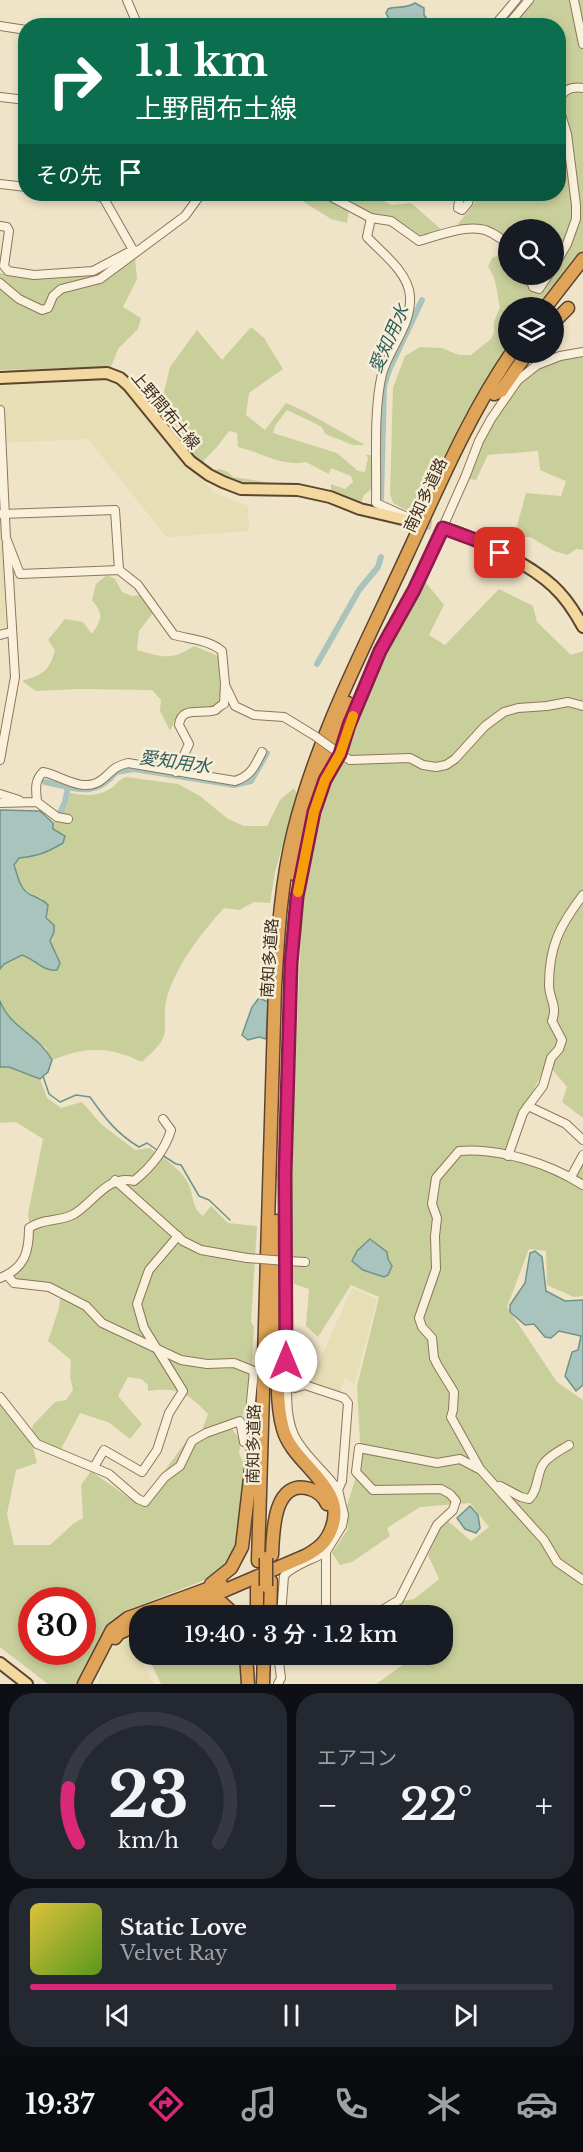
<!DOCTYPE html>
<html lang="ja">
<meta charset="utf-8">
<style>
:root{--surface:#171b24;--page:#242831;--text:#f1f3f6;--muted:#9ea1a6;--line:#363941;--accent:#db2777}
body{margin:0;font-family:"Libre Baskerville","Noto Sans JP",serif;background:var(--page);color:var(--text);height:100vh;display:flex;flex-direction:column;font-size:22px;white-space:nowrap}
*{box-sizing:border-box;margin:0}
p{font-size:20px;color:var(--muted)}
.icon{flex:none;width:33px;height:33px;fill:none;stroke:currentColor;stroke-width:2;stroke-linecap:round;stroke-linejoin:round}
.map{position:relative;height:1684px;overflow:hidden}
.details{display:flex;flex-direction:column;gap:9px;padding:9px;background:#0d0f14;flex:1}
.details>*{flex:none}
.hud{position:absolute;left:18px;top:18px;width:548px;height:183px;border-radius:24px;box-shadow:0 3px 9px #0003;background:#0b6e4f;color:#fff;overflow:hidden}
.fabs{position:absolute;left:498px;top:219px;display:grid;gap:12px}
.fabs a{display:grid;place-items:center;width:66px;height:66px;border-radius:50%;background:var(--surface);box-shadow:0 3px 9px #0003;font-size:30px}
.speed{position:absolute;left:18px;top:1587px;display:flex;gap:12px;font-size:30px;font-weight:700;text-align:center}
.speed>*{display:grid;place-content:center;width:78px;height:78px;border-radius:50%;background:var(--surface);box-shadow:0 3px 9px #0003;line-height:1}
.speed .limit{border:9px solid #d22;background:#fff;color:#111}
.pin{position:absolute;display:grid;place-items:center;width:51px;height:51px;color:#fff;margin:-26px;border-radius:12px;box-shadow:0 3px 9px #0006}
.me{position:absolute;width:66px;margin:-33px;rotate:0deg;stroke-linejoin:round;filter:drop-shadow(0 0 4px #0008)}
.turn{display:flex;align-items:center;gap:21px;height:126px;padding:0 18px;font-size:27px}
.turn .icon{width:78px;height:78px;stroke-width:2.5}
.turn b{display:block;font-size:42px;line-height:51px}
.then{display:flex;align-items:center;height:57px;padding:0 18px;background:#0003;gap:12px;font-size:22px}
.big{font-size:45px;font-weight:600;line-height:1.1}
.details .widget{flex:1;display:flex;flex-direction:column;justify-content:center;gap:9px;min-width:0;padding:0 21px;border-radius:24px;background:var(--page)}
.details .dial{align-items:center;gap:0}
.dial svg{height:156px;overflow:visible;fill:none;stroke:var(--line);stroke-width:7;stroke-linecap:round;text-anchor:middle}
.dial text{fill:var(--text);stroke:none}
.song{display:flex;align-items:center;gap:18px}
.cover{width:72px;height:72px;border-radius:9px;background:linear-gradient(135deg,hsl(50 70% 55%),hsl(90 70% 35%))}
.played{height:6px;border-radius:3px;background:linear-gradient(90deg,var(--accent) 70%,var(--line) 70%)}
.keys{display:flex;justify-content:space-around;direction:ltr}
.heat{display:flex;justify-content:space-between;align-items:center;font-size:33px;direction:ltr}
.details .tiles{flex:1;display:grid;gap:9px;grid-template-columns:1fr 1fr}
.widget:last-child{grid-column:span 2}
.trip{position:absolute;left:129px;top:1605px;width:324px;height:60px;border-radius:24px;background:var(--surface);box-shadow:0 3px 9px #0003;font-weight:600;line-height:60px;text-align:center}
.tab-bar{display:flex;height:96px;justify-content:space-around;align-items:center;background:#090b0e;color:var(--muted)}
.tab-bar .icon{width:42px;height:42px}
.tab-bar .active{color:var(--accent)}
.tab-bar b{font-size:27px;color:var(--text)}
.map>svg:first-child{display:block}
.farmland{fill:#e6deb5}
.green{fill:#c9cf9b;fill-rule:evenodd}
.water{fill:#a9c4bc;stroke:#6f938a;stroke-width:1.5}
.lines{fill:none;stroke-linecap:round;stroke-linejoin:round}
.stream{stroke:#6f938a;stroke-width:1.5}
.canal{stroke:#a9c4bc;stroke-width:6}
.major-tunnel{stroke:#ccc0a6;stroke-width:10;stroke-dasharray:10 5;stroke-linecap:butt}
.minor-casing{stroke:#8d765c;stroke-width:10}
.major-casing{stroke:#5b4430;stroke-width:14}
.highway-casing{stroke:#5b4430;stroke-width:15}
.minor{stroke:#faf1dc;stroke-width:8}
.major{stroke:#f3d9a0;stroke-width:10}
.highway{stroke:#e0a458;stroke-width:12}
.minor-bridge-casing{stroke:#8d765c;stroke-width:10;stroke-linecap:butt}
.highway-bridge-casing{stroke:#5b4430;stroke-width:15;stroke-linecap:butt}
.minor-bridge{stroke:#faf1dc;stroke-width:8}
.highway-bridge{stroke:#e0a458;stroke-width:12}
.route-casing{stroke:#8e194d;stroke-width:15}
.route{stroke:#db2777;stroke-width:10}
.slow{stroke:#f59e0b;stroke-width:10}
.labels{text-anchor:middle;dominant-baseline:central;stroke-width:5;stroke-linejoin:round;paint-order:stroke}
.street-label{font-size:16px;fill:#3d2e20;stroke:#f7eed8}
.water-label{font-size:18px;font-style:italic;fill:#2f5d5a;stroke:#f7eed8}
</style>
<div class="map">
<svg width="583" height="1684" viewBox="0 0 583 1684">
<rect width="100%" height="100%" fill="#f0e4c8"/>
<g class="farmland">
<polygon points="106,376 126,389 186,463 215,493 248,506 249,531 170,537 165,535 88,439 0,443 0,382"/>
<polygon points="0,485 6,628 0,630"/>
<polygon points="352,1288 377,1299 355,1383 344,1379 340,1392 310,1382"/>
<polygon points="139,1637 140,1654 147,1655 143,1665 154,1684 97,1684 107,1655 123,1639"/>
</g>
<g class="green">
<path d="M534,0H583V249L537,307L508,308V346L466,413L418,508L409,512L393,503L390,494L393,388L405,356L420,347L442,348L459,355H471L491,339L494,333V322L500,307C496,291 498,281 488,267L492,258L508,251V274H554V230H508V240L499,234L456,228C462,216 473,209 478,197L510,198L514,194H558V26L513,25Z"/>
<polygon points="291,194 369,194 392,205 411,203 443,231 419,235 396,219 372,216 350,205 347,223 331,219"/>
<polygon points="135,257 137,279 123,307 141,318 138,329 118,349 111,367 0,370 0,273 35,279 95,275"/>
<path d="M251,327L264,338L283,369L249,393L246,415L265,430L286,403L306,412L365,445H353L325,434L322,427L287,410L275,426L273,433L337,453L358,471L365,472L368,458L366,455H373V488L364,495L361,504L331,494V484L345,489L353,482L351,476L331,468L329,474L306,462C283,467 260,452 238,447L237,433L229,431L217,447L204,460V464L210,470L220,469L228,472L233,477L265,482L263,486L238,485L194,463L148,401L164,392L170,367L197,330L222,360Z"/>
<path d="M583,356V550L576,549L568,555L554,551L530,537H514L526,493L561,496L566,481L540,470L538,451L488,455L476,480L469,479C481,445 507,382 542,366C555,360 569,358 583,356Z"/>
<path d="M107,575L115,579L122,592L132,596L141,595L153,613L139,631L137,650C162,657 171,661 194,646L218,656L221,701L210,708H188L179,712L170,731L160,711L161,700L152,690L79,689L36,691L22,681C43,674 49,672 55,650L48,640L65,619L83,622L92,634C102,619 104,615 92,600L96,584Z"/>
<polygon points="423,579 444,605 429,635 445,645 499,589 533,606 537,622 571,655 583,651 583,1118 562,1102 567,1087 547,1063 528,1101 519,1113 507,1158 536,1165 571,1180 583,1159 583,1296 574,1297 547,1285 546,1251 529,1249 507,1307 557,1382 583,1400 583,1684 376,1684 407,1662 406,1655 442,1654 442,1616 400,1615 399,1609 402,1601 414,1599 439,1579 428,1555 438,1530 448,1521 471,1541 489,1527 470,1503 420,1507 387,1528 390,1536 352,1562 340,1565 332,1553 348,1529 347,1506 361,1460 357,1386 379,1297 351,1285 318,1337 306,1326 309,1289 294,1284 290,1256 293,1115 302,910 316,831 333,776 348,755 353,726 383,654"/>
<path d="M126,777L178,784L200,796L228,819L244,826H267L280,800L294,788L297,794L275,872L270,903L254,902L239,910L224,908C201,934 178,962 167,997C164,1008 165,1018 165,1029C165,1043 151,1053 142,1062C107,1046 88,1046 52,1060L46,1048L12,1021L2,1006L0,1001V969L4,964L22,955L35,960L43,968C46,956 54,937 54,925L46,918L42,898C20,891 21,885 14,865L18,858L38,856L63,843L53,829V823C63,813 68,808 70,793C87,796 100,797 114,786C118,782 120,779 126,777Z"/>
<path d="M0,1067H9L40,1079L47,1098L61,1108L82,1102L101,1124L135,1150L150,1148C163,1158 182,1169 189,1185C194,1197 192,1208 203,1216L211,1206L228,1223L257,1226L251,1322L254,1327L250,1396L242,1417L230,1421L232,1429L241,1441L239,1453L244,1465L237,1541L232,1557L224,1567L210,1578L125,1611L110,1627L78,1684H48L0,1647V1403L33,1447L37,1463L16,1470L7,1514L14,1545H50L74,1523L83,1518L81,1485L91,1471L139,1505L188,1439L202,1430L208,1414C187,1393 179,1387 148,1391V1385L141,1379L128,1377L118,1396L142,1424L130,1439L110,1423L80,1413L60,1451L40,1442L31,1434L33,1425L55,1402L66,1400L73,1390L70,1377L71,1360L48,1341L59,1308L61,1290L17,1281L11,1276L26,1262L33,1248L28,1214L43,1139L16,1122L0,1123ZM32,1600H82V1652H32Z"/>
<polygon points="152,1655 240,1655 244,1684 161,1684 152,1665"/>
</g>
<g class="water">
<path d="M415,3L424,8V15L432,25H392L386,13L388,9C396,5 403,10 415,3Z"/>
<path d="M0,810L40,811L53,823V829L65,836L63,843C46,853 38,856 19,858L14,865C18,876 19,889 31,895C38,898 42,899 48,905L46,918L54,925V932L50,941L60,963L57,970C44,972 36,960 22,955L4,964L0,969Z"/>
<polygon points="259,998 268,1002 266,1039 259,1037 248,1040 242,1035 252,1007"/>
<path d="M0,1001C10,1028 40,1036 52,1060L48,1072L40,1079L9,1067H0Z"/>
<polygon points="370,1239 387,1252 388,1259 392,1266 388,1275 384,1277 363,1270 352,1261 357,1251"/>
<polygon points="535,1251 542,1257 546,1291 565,1301 583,1300 583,1385 576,1391 565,1376 572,1352 578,1350 581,1336 559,1331 551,1338 545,1337 534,1324 525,1325 510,1312 510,1305 525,1283 530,1253"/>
<polygon points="470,1506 478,1515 480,1528 476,1533 465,1529 457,1518"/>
</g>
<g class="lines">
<g class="stream">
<path d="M43,1076L49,1094L60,1102L76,1095L90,1097C104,1117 117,1134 139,1147L147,1143L157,1150"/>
<polyline points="162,1155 176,1164 181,1165 199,1196 209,1200 230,1220"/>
</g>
<g class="canal">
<polyline points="500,26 522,0"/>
<polyline points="460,207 466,194"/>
<polyline points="381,498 384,386 389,370 422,300"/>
<polyline points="317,664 359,590 378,567 381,557"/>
<path d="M45,782C75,788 94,799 116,772L134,769L234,785L251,781L267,753"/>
<polyline points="61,811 65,802 68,787"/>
</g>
<polyline class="major-tunnel" points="407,520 443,528"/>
<g class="minor-casing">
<g id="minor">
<polyline points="127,0 138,26"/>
<polyline points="574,0 583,44"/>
<polyline points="0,26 26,30"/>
<polyline points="494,26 516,0"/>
<polyline points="507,26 529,0"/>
<polyline points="0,97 26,100"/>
<path d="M558,102C563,90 570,86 583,88"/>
<polyline points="0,184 26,187"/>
<polyline points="77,194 103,197 133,250 137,251"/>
<path d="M326,194L371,218L391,221L419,241C436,236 463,226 480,229C490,230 500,238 508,244"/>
<polyline points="460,194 458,208 462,210 468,203 471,194"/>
<path d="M371,218L367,237C383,254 408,272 410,296C412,325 389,348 382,374C373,412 377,464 376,503L407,517"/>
<polyline points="0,226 7,227 9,231 4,266 8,271 34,275 93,271 127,253"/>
<polyline points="554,266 567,244 576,219 576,205 567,134 558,105"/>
<polyline points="529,274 533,287 539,289 549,274"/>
<polyline points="0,283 19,299 42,310 48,308 53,296 61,289 100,279 185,216 201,194"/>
<path d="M0,410L6,538L20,574L119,570L138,585L174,635C190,639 209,640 222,651L225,684L224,704C223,704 216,709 216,710C202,715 181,705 179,725L189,744L176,772"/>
<polyline points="2,514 115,510 119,570"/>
<polyline points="0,635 11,632"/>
<polyline points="225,685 235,706 254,715 284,717 315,736"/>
<polyline points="340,754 350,760 410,758 423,765 436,767 446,765 455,759 485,726 504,712 518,708 547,706 568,702 583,706"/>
<polyline points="0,760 15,677 7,545"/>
<polyline points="0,794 19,800"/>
<path d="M37,802C36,790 34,781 43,772C60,775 82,793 100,781C112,773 111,767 128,763L235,781C251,776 255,766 262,752"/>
<polyline points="0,803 37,802 57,817 68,819"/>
<polyline points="528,1106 566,1124 583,1140"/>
<path d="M508,1156L523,1113L543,1086L551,1058L559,1049L562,1040L552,1021C558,1005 549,999 549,985C549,946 560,925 583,895"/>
<polyline points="571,1177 583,1155"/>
<polyline points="115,1180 183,1241 201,1250 247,1258"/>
<path d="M583,1185C548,1163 500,1148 459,1151L436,1178L432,1204L437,1218L435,1236L436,1269L419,1318L422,1327L432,1338L434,1358L438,1366L454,1392L453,1410L451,1417L480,1469L544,1540L557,1562L583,1580"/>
<polyline points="286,1261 305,1262"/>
<path d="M0,1278C25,1268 29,1252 29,1228C42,1218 61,1222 74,1214C94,1202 108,1174 134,1181C150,1168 165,1150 171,1130L163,1119"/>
<polyline points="287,1385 295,1388 305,1385 344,1398 348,1403 342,1481 338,1490 344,1515 342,1526 326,1552 326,1616"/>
<polyline points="0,1397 37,1444 109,1474 138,1499 145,1502 165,1477 180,1466 192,1441 206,1433 240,1421 244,1442 247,1442 254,1371 234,1363 207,1364 181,1360 102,1323 86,1306 49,1287 14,1283 7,1275"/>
<polyline points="94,1467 104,1450 142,1472 157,1450 169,1413 183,1391 144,1328 137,1304 149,1270 178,1236"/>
<path d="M500,1486L521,1497L529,1499C539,1490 536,1473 544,1463C550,1455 561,1450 569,1445"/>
<path d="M338,1490C325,1471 304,1456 294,1435C287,1419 287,1402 287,1385L285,1174L291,963L297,897L314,812L325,781L340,754L349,725L380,651L415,590L466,475L479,441L491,419L518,380L537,365L560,356L583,352"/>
<path d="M281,1616L284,1576C291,1566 314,1559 326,1552"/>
<polyline points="372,1616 399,1600 437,1525 453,1510 456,1501 450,1494 441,1489 373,1490 356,1472 359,1448 437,1463 460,1459 479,1469"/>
<polyline points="278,1654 281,1678 278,1684"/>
</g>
</g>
<g class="major-casing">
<g id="major">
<polyline points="0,378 107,373 120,378 129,386 190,461 209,475 223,482 241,489 298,490 330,497 360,509 407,520"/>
<path d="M443,528C476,538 528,563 553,586C566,598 575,612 583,627"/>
<polyline points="0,1663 27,1684"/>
</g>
</g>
<g class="highway-casing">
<g id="highway">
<polyline points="545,308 583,259"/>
<polyline points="554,322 568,308"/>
<polyline points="494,394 501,391 528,352"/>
<path d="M294,874C303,815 324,758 348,703"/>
<polyline points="273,1339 276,1221"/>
<path d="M272,1555C273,1533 273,1478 310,1489C319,1492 324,1497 327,1504"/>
<path d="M258,1561L275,987C278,934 281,881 294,830C318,734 365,646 406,557C438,488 468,416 512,352"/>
<polyline points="211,1584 231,1568 242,1547 255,1435"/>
<polyline points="203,1601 222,1603 236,1616"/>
<path d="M159,1616L200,1601L305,1556C318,1549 327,1542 332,1527C347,1487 292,1464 283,1429C275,1401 278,1359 279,1329"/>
<polyline points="257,1616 257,1588"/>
<polyline points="270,1616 271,1581"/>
<polyline points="115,1638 119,1633 140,1624"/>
<polyline points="246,1654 248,1684"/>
<polyline points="84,1684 112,1630 128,1618 221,1584"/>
<polyline points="263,1684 264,1654"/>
</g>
</g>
<use href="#minor" class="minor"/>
<use href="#major" class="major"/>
<use href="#highway" class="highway"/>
<g class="minor-bridge-casing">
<g id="minor-bridge">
<polyline points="315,736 340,754"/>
<polyline points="247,1258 286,1261"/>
</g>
</g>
<g class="highway-bridge-casing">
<polyline id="highway-bridge" points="266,1586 266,1558"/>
</g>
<use href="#minor-bridge" class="minor-bridge"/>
<use href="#highway-bridge" class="highway-bridge"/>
</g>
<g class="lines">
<g class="route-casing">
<polyline id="route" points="286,1361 285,1174 291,963 297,897 314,812 325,780 340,754 349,725 380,651 414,590 443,528 481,542 500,553"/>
</g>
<use href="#route" class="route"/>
<polyline class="slow" points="298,892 314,812 325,780 340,754 353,716"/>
</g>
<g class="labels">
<g class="street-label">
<text transform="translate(166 410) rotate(50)">上野間布土線</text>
<text transform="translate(425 495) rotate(-65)">南知多道路</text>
<text transform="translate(269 958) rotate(-86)">南知多道路</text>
<text transform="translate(253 1444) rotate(-89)">南知多道路</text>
</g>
<g class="water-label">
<text transform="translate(389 339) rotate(-66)">愛知用水</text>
<text transform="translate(175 762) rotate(8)">愛知用水</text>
</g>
</g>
</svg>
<div class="fabs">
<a><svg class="icon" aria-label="search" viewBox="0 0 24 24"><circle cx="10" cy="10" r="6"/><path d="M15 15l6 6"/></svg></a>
<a><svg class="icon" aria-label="layers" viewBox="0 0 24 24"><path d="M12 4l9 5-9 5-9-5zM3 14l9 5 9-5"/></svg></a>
</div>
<div class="speed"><div class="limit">30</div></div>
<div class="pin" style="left:500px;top:553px;background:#d93025"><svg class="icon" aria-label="arrive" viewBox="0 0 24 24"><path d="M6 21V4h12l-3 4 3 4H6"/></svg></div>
<svg class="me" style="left:286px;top:1361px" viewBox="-20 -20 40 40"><circle r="19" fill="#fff"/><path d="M0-13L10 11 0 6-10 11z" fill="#db2777"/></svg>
<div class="trip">19:40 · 3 分 · 1.2 km</div>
<div class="hud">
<div class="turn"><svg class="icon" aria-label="right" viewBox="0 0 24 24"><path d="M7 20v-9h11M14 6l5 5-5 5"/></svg><div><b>1.1 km</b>上野間布土線</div></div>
<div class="then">その先<svg class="icon" aria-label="arrive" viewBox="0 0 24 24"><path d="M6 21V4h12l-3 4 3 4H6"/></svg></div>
</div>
</div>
<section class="details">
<div class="tiles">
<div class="widget dial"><svg viewBox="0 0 100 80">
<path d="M14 69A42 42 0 1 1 86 69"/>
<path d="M14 69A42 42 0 0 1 9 41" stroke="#db2777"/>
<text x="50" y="56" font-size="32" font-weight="700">23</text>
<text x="50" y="72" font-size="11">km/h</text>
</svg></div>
<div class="widget"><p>エアコン</p>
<div class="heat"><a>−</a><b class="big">22°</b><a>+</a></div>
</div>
<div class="widget">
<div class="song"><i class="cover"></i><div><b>Static Love</b><p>Velvet Ray</p></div></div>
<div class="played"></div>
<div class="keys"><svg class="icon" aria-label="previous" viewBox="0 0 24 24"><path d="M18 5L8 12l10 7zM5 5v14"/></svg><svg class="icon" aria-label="pause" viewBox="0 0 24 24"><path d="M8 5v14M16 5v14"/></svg><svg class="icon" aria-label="next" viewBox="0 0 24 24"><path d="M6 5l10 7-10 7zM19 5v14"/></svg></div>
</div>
</div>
</section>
<nav class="tab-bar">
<b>19:37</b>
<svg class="icon active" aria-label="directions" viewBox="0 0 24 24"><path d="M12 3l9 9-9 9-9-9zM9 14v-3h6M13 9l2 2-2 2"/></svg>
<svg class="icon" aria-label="music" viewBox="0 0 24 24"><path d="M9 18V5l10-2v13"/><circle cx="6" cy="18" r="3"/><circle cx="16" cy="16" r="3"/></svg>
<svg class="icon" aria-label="phone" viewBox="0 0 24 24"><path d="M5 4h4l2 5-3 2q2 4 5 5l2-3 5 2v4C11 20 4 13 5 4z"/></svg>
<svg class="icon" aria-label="climate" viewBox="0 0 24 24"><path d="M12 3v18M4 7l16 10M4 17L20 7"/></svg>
<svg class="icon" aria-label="car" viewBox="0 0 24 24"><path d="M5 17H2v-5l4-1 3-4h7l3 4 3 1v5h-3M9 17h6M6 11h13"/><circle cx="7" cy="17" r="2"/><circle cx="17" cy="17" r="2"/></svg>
</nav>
